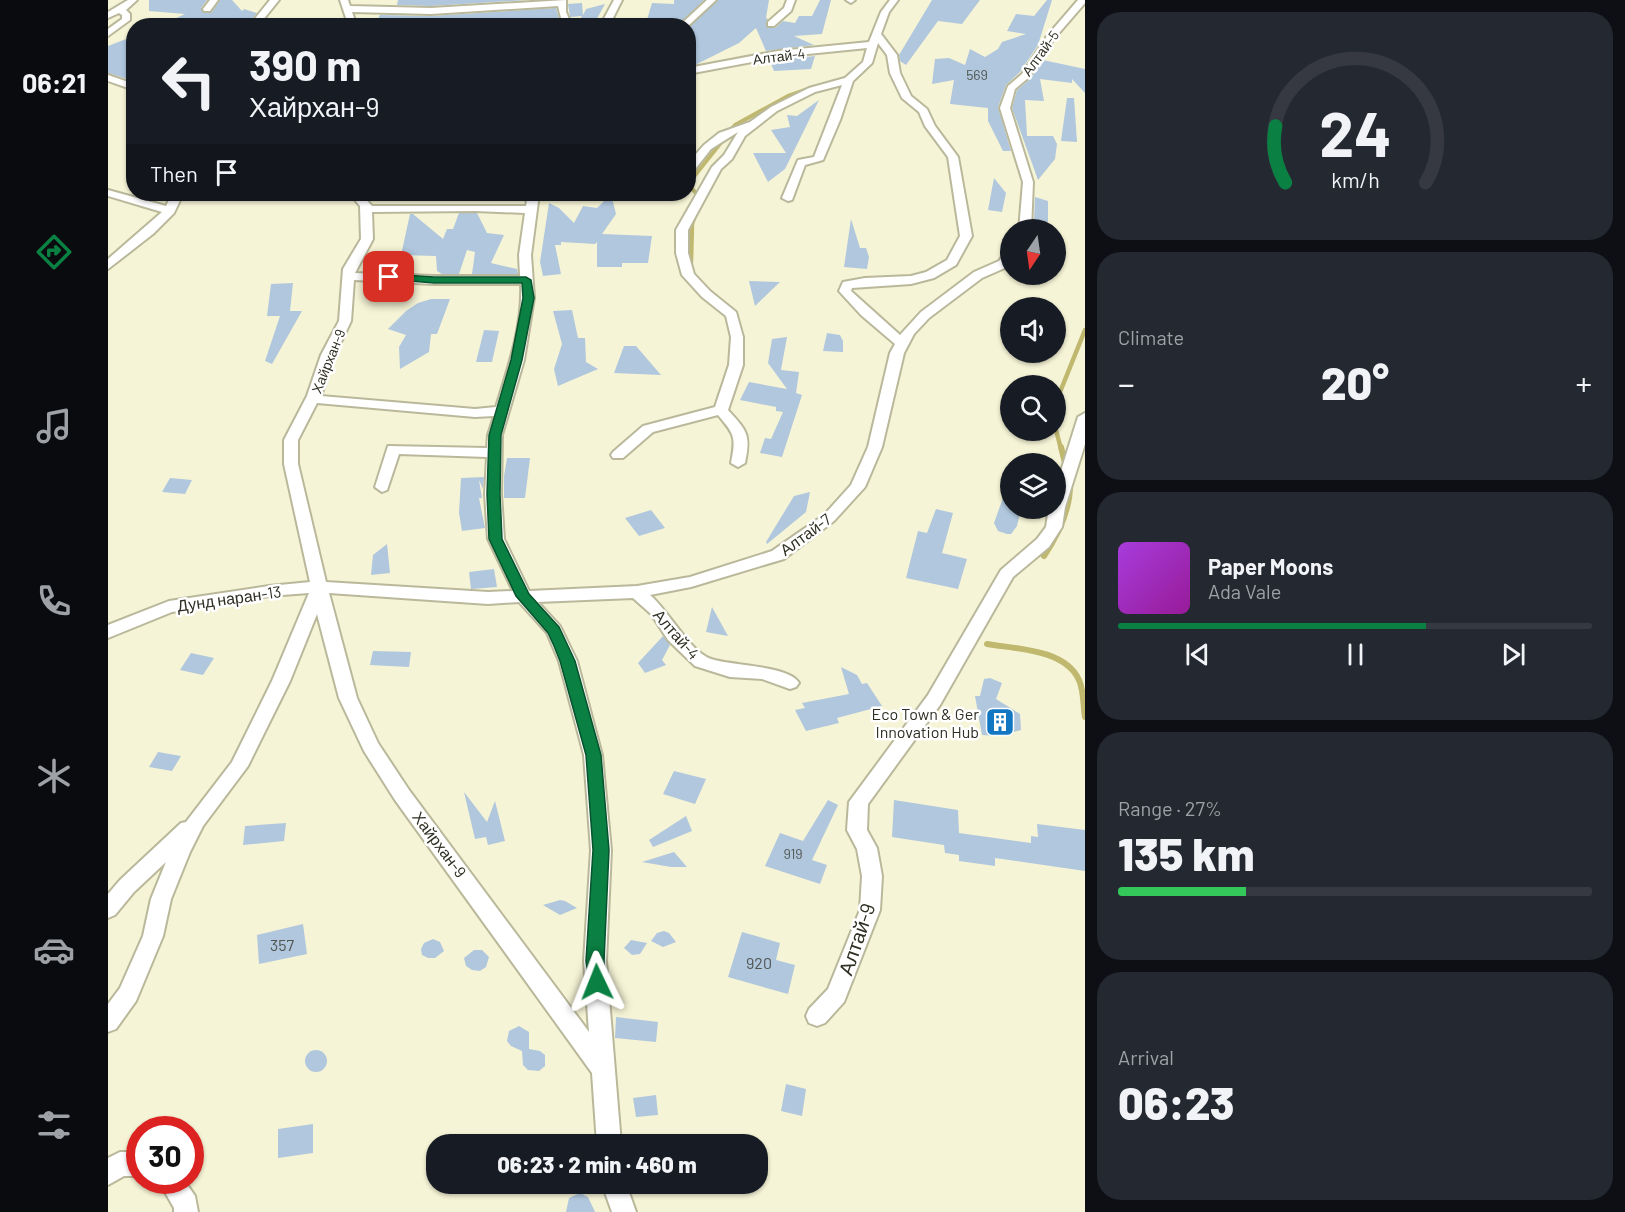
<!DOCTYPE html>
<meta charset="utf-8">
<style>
:root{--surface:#171b24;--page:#242831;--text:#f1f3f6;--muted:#9ea1a6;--line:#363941;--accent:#0b8043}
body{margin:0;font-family:Barlow,sans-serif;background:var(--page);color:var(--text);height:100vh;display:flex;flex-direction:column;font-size:22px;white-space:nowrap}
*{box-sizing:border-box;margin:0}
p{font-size:20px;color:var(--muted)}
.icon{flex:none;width:33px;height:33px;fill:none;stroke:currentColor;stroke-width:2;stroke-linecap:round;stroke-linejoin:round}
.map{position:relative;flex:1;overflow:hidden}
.drawer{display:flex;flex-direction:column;gap:12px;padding:12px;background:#0d0f14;width:540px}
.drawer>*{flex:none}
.guide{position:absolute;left:18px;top:18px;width:570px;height:183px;border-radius:24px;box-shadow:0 2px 4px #0004;background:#171b24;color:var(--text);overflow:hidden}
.needle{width:39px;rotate:193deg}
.fabs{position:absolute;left:892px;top:219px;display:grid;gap:12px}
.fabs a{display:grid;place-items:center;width:66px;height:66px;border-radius:50%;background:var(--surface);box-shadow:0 2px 4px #0004;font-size:30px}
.speed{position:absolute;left:18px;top:1116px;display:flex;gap:12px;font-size:30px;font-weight:700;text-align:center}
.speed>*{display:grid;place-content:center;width:78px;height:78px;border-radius:50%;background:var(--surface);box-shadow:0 2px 4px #0004;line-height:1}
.speed .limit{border:9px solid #d22;background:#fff;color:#111}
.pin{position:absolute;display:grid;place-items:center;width:51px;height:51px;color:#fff;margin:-26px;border-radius:12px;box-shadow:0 3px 9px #0006}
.me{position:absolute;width:66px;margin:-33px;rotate:358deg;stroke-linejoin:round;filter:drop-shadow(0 0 4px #0008)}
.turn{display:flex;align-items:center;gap:21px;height:126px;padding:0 24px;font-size:27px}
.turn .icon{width:78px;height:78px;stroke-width:2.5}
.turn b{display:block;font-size:42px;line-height:51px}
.then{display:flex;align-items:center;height:57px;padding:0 24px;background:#0003;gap:12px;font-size:22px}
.big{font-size:45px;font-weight:800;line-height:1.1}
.drawer .card{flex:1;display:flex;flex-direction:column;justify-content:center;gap:9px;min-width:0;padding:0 21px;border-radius:24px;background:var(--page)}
.drawer .dial{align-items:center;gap:0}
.dial svg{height:156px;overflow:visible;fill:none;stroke:var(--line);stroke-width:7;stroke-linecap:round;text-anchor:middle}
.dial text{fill:var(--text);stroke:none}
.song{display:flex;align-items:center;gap:18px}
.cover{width:72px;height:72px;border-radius:9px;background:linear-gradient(135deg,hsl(280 70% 55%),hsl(300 70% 35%))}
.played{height:6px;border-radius:3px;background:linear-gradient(90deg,var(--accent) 65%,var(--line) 65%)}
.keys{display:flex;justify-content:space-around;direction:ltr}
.heat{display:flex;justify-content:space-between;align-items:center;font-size:33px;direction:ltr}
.charge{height:9px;border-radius:4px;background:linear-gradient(90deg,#34c759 27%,var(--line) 0)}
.trip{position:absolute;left:318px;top:1134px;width:342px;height:60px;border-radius:24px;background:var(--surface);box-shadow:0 2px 4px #0004;font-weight:800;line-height:60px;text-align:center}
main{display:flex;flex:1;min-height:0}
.tabs{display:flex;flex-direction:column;width:108px;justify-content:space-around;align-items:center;background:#090b0e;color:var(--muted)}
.tabs .icon{width:42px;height:42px}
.tabs .on{color:var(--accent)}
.tabs b{font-size:27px;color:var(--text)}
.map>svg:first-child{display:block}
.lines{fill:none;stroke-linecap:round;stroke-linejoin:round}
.stream-far2{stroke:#bfb86e;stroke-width:4}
.stream-far1{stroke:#bfb86e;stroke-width:4.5}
.stream{stroke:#bfb86e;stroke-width:6}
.building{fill:#b0c7dd}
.street-casing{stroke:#bab89b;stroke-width:4}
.street{fill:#fff;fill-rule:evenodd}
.route{fill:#0b8043;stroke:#07532c;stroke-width:1.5}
.labels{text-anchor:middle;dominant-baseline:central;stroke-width:5;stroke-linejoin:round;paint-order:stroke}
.far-street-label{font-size:14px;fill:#302f23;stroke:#fff}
.number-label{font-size:14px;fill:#505552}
.street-label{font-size:16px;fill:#302f23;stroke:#fff}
.poi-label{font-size:16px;fill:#302f23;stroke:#fff;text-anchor:end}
.near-number-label{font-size:16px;fill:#505552}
.near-street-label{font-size:20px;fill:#302f23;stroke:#fff}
</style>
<main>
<nav class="tabs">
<b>06:21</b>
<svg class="icon on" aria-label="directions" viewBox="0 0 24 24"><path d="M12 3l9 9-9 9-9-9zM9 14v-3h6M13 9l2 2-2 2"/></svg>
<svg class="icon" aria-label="music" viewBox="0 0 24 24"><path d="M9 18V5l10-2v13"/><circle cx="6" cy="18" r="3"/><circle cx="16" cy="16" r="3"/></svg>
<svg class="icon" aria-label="phone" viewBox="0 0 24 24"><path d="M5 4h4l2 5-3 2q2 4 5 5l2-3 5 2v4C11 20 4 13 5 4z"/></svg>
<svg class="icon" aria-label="climate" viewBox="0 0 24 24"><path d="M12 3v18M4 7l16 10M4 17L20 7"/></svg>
<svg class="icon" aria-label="car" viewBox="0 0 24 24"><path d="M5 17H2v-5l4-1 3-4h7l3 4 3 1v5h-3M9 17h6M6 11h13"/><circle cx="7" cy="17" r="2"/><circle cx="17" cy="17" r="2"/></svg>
<svg class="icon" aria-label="filters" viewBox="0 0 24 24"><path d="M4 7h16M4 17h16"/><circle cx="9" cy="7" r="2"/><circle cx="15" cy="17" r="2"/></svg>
</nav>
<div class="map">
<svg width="977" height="1212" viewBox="0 0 977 1212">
<rect width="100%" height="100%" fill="#f6f4d6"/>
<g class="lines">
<polyline class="stream-far2" points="590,195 583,188 584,179 627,125 680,96 703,88"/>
<g class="stream-far1">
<polyline points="589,194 592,200"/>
<polyline points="583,262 584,224 587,215"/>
<polyline points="948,402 977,330"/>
<polyline points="948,430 953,449"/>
</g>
<g class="stream">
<polyline points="953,447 958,467"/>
<path d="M936,556C950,535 963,508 962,482"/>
<path d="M879,644C908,649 957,649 971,680C976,691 975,705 977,717"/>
</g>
</g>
<g class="building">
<polygon points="41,0 99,0 93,8 96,13 104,12 112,0 124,0 134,11 136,9 149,13 139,26 51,26 77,14 41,11"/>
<polygon points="290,0 420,0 323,6 289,5"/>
<polygon points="566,0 596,0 569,26 538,23 544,3 566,4"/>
<polygon points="610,0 661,0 658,18 660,19 658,22 660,28 667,28 675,21 687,23 691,16 704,16 712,0 723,0 714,34 686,36 706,45 658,51 648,28 631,43 589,64 580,66 580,28"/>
<polygon points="824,0 872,0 854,24 830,21 798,65 792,61 791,55"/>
<polygon points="939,0 944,0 930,45 912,72 898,85 890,107 903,151 895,151 880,121 880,108 842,104 846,80 824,84 827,59 841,58 857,65 862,49 877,57 890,49 894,42 918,34 899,31 908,14 926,16"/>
<polygon points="474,3 475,15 478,9 497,4 485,26 468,26 474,16 462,17 460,4"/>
<polygon points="448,8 451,18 388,24 366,26 364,22 339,22 304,23 308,26 266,26 272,15 323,16"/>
<polygon points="26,36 26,81 0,73 0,46"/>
<polygon points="707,56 703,69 666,71 662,61"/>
<polygon points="935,60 977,69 977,93 964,79 964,83 932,79 936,101 917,100 919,136 945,136 949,144 947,159 930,180 904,108 909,90 922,79"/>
<polygon points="959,98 966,98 969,142 953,141"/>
<polygon points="711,100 677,169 660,182 645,153 678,153 663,130 682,127 679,115 689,116"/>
<polygon points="886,178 898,193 894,212 880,210"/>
<polygon points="503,194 508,214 494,234 544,236 540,263 514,263 514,267 489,267 489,242 487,244 453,242 453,245 447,245 453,274 435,276 432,262 441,203 451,208 466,223 475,206 489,208"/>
<polygon points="927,197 940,201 940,222 926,220"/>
<polygon points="351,213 369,213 379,233 396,235 383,263 409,269 410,274 364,274 367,252 359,250 351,274 334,274 329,271 328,256 293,255 302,214 305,214 335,239 339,229 345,229"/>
<polygon points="743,219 752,248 758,248 761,257 759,269 736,267"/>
<polygon points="641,281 672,282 647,306"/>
<polygon points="185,283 182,311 194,311 164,364 157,361 172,316 159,316 163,284"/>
<polygon points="323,299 342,299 329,334 323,334 321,352 292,369 291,347 298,335 280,329 298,311 310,303"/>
<polygon points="464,310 470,338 477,338 478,362 490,369 450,386 446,369 454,344 445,311"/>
<polygon points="376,330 391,331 384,362 368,362"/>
<polygon points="719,333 732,335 735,341 735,352 715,351"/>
<polygon points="679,337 673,370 691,372 688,393 694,395 674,457 652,453 657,438 663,439 675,412 668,411 668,407 632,400 641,382 679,389 660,363 664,339"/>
<polygon points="516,346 528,346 553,375 506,373"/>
<polygon points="399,458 422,458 417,498 396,498 396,476"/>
<polygon points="376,477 375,489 371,480 374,498 371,498 377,528 354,531 351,513 353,478"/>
<polygon points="62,478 84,480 77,494 54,492"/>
<polygon points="901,481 903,481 903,511 912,513 909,526 903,534 899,534 890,531 886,523"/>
<polygon points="702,492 698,512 659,544 658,542 686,496"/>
<polygon points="828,509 845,513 834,553 859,559 850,589 798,578 810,531 819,533"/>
<polygon points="543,510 557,528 531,536 517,518"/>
<polygon points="279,544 282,573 263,575 265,555"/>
<polygon points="386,569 389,587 363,589 361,572"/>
<polygon points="604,607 620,636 598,632"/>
<polygon points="555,636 562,645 554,660 558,665 537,673 530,663"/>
<polygon points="265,651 303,652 301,667 262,665"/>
<polygon points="83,653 106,658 95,675 72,670"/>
<polygon points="733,667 749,675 754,684 759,683 774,706 729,718 731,723 698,731 687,710 697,708 694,703 741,694"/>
<polygon points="882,678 894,683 888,699 912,714 913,730 892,736 874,735 867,696 872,696 876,679"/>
<polygon points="50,752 73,756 64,771 41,767"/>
<polygon points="566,771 598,779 587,804 555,794"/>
<polygon points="356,792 379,822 387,801 397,841 380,845 378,837 367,839"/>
<polygon points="720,800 730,805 704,860 719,865 712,884 657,866 672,833 695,841"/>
<polygon points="786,800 850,810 851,833 923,843 923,836 930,837 929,824 977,830 977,871 887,858 887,866 851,861 851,855 837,853 836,845 784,837"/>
<polygon points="578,816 584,831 545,847 541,840"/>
<polygon points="178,823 176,841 135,845 137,826"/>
<polygon points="566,852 579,867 563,867 534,862"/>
<polygon points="452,900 457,901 469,908 452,915 435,905"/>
<polygon points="195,924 199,954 151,964 149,935"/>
<polygon points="556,931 561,933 568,942 555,947 543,941 549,933"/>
<polygon points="634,932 672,943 668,960 687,965 680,994 620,977"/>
<polygon points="325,939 332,942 336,951 327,958 320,958 314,955 313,949 316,943"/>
<polygon points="523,940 539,943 532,954 524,955 516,948"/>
<polygon points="366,950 374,950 381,957 378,967 372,971 364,970 358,966 356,958"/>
<polygon points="508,1017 550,1022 548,1042 507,1038"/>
<polygon points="411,1026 421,1032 421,1049 432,1051 437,1055 437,1066 431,1071 420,1070 415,1065 414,1051 403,1046 399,1041 401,1031"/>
<circle cx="208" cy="1061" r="11"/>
<polygon points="678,1084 698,1089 694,1116 673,1111"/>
<polygon points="548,1095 550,1115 528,1117 525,1098"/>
<polygon points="205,1124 205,1153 170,1158 170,1129"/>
<polygon points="472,1193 480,1197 487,1212 458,1212 461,1198"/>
</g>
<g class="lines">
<g class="street-casing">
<g id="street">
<polygon points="20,0 29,0 18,10 22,14 22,20 0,36 0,29 14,19 14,15 11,13 0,18 0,12"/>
<polygon points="102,0 110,0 102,11 96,11 95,9"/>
<polygon points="162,0 171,0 150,26 141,26"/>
<polygon points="232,0 240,0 242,6 323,8 458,0 458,12 464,26 455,26 450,6 323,14 244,12 247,21 246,26 237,26 239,21"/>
<polygon points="506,0 514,0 501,26 492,26"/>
<polygon points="599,0 608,0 580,26 571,26"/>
<polygon points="679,0 687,0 683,11 666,26 660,26 660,22 676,8"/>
<polygon points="738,0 747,0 743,3"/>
<path d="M782,0H790L781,12L773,34L789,55L792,73L803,96L819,109L827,126L850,157L864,236L848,265L826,278L803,284L744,288L743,291L792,335L813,312L866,272L891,261L899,250L903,249V261L899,267L874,278L821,318L806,334L796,353L774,447L757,487L726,521L676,559L583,587L542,595C561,611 581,651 603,659C623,666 681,665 691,683L688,687L682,689L654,679L622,677L587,666L560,640L543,614L525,598L430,602L452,626L469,661L494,755L503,850L498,961L513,1144H489L484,1073L287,800L256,751L231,698L209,614L182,681L140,766L95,826L82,852L63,899L55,936L28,1001L8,1029L0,1032V1004L12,988L35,936L43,899L58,862L26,892L7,915L0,918V894L12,880L73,823L78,822L124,762L164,681L201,593L161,596L64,612L0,638V625L61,601L161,586L202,582L176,464V440L199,396L213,355L231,321L235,269L253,239L252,206L242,194H253L264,206H418L420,194H431L423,255L426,298L416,360L394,435L393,494L396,539L421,591L529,586L582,577L664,551L716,515L743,485L760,447L782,353L787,344L753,315L731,291L735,282L757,278L803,276L818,272L839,260L852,236L840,157L817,126L811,112L794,98L782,73L779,55L770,43L764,63L745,81L732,120L715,160L697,165L684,200L680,201L674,198L690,160L706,157L734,85L707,92L669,111L637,136L624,159L613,169L580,230V253L586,274L602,291L628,312L635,337V365L620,410C639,431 643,434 637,463L630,467L623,463C628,437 627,435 610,415L545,432L515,458H505L503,455L505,452L535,426L607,407L621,365L623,337L618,316L594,297L574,275L568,253V230L604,167L616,155L630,132L603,149L584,173L580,174V163L596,145L611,133L642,122L663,107L701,88L737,78L755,62L759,48L670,57L580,74V68L670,51L761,42L773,12ZM367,211L417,213L411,255L412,276H326L247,273L265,239L264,212ZM246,280L326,284H413C415,325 400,368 388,407L367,409L213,396L227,355L243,321ZM209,403L367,417L386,416L380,435L379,448L280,446L267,487L274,492L279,490L291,454L379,457L377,494L380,539L405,591L380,592L218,582L190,464V440ZM221,593L380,604L411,602L439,633L451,661L476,755L483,850L476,961L481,1032L301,790L270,743L249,698Z"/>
<polygon points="970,0 977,0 977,3 945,40 920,78 907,89 902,108 925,182 923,230 911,230 915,182 892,108 900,86 914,74 939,36"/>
<polygon points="0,75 26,84 26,90 0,81"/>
<polygon points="0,190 58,206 64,194 75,194 66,213 45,234 0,269 0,259 54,212 0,196"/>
<polygon points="977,413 977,444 957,507 954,527 941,547 905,577 832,705 760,804 759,830 769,848 774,876 772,910 736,1002 717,1023 709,1026 701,1023 698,1016 701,1009 720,989 752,910 754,876 749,849 739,830 741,802 820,695 893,570 929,539 938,527 941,508 948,508 948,487 970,417"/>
<polygon points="12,1152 32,1152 32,1176 16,1176 0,1185 0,1158"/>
<polygon points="50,1180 76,1180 87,1196 90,1212 66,1212 66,1208"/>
<polygon points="494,1184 518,1184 528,1212 504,1212"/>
</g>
</g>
<use href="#street" class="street"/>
</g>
<polygon class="route" points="281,274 326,277 418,277 423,280 426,298 414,360 393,435 392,494 394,539 421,594 451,627 460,646 467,661 493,755 501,850 496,961 498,982 495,988 489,990 482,988 478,961 485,850 478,755 452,661 446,646 440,633 408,596 381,539 379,494 381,435 403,360 415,298 414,283 326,283 278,279 276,277"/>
<defs>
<g id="building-square" transform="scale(1.5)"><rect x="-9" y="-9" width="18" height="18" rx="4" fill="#1277c3" stroke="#fff"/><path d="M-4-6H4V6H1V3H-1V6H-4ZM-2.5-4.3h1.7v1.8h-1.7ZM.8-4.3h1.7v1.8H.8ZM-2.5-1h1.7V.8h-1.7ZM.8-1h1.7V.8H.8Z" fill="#fff"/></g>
</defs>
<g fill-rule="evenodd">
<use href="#building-square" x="892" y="722"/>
</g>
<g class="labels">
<g class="far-street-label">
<text transform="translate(932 53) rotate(-54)">Алтай-5</text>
<text transform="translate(671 56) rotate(-7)">Алтай-4</text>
<text transform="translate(220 361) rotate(-68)">Хайрхан-9</text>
</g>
<g class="number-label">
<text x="869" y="74">569</text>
<text x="685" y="853">919</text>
</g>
<g class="street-label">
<text transform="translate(697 534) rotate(-36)">Алтай-7</text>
<text transform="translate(121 598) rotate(-8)">Дунд наран-13</text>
<text transform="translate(569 634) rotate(49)">Алтай-4</text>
<text transform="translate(332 844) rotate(53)">Хайрхан-9</text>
</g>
<g class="poi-label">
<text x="871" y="713">Eco Town &amp; Ger<tspan x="871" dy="18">Innovation Hub</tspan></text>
</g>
<g class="near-number-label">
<text x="174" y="944">357</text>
<text x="651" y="962">920</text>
</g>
<g class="near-street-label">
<text transform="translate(748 939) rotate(-71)">Алтай-9</text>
</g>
</g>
</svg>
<div class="fabs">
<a><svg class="needle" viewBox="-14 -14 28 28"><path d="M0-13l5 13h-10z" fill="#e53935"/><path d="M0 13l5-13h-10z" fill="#9ea1a6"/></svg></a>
<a><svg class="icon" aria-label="sound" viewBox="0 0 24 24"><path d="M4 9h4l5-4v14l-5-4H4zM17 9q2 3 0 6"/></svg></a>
<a><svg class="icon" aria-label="search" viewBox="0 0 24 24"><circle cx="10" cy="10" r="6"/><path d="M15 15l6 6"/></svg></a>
<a><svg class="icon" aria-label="layers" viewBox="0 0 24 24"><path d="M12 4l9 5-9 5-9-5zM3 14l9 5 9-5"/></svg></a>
</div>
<div class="speed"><div class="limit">30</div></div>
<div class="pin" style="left:281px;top:277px;background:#d93025"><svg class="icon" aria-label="arrive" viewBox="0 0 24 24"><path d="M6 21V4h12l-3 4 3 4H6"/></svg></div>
<svg class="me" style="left:489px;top:982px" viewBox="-20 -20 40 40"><path d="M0-17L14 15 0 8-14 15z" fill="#0b8043" stroke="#fff" stroke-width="4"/></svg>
<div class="trip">06:23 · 2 min · 460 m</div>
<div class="guide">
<div class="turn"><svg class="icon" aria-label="left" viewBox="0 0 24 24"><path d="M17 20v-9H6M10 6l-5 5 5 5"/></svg><div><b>390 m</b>Хайрхан-9</div></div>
<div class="then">Then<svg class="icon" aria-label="arrive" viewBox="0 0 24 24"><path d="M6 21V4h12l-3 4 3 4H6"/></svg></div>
</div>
</div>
<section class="drawer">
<div class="card dial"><svg viewBox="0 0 100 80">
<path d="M14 69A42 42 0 1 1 86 69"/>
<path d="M14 69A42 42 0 0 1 9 40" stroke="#0b8043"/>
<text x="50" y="56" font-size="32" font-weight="700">24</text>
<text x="50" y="72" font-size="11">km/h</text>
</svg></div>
<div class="card"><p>Climate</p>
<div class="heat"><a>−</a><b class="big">20°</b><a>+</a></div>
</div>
<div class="card">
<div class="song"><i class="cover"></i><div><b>Paper Moons</b><p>Ada Vale</p></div></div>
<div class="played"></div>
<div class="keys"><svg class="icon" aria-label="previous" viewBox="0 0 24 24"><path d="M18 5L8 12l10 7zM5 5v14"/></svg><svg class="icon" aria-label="pause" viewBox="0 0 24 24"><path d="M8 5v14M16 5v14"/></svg><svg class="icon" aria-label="next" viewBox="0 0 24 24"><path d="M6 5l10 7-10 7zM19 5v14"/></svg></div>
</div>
<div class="card"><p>Range · 27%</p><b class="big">135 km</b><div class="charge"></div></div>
<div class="card"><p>Arrival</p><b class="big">06:23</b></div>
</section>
</main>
